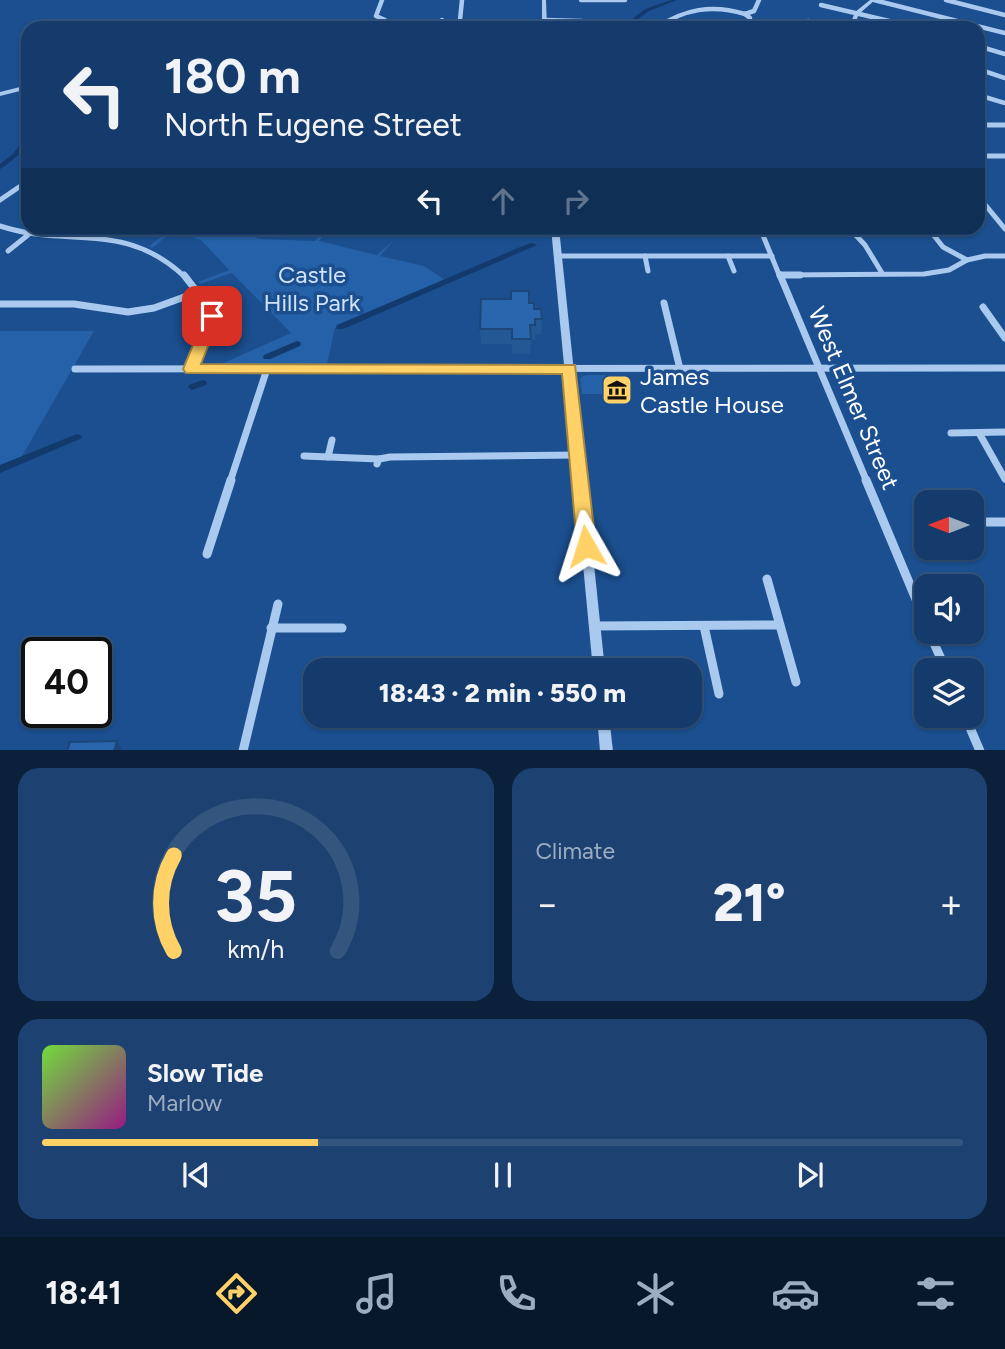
<!DOCTYPE html>
<meta charset="utf-8">
<style>
:root{--surface:#143b6b;--page:#1d4271;--text:#f1f3f6;--muted:#9dadc1;--line:#33557e;--accent:#ffd166}
body{margin:0;font-family:Figtree,sans-serif;background:var(--page);color:var(--text);height:100vh;display:flex;flex-direction:column;font-size:26px;white-space:nowrap}
*{box-sizing:border-box;margin:0}
p{font-size:23px;color:var(--muted)}
.icon{flex:none;width:38px;height:38px;fill:none;stroke:currentColor;stroke-width:2;stroke-linecap:round;stroke-linejoin:round}
.map{position:relative;height:750px;overflow:hidden}
.side{display:flex;flex-direction:column;gap:18px;padding:18px;background:#0b203b;flex:1}
.side>*{flex:none}
.banner{position:absolute;left:21px;top:21px;width:964px;height:214px;border-radius:21px;box-shadow:0 2px 5px #0004,0 0 0 2px var(--line);background:#143b6b;color:var(--text);overflow:hidden}
.needle{width:46px;rotate:270deg}
.controls{position:absolute;left:914px;top:490px;display:grid;gap:14px}
.controls a{display:grid;place-items:center;width:70px;height:70px;border-radius:14px;background:var(--surface);box-shadow:0 2px 5px #0004,0 0 0 2px var(--line);font-size:35px}
.speed{position:absolute;left:21px;top:637px;display:flex;gap:14px;font-size:35px;font-weight:700;text-align:center}
.speed>*{display:grid;place-content:center;width:91px;height:91px;border-radius:50%;background:var(--surface);box-shadow:0 2px 5px #0004,0 0 0 2px var(--line);line-height:1}
.speed .limit{border:4px solid #111;border-radius:10px;background:#fff;color:#111}
.pin{position:absolute;display:grid;place-items:center;width:60px;height:60px;color:#fff;margin:-30px;border-radius:14px;box-shadow:0 4px 10px #0006}
.me{position:absolute;width:77px;margin:-38px;rotate:354deg;stroke-linejoin:round;filter:drop-shadow(0 0 5px #0008)}
.turn{display:flex;align-items:center;gap:24px;height:147px;padding:0 28px;font-size:32px}
.turn .icon{width:91px;height:91px;stroke-width:2.5}
.turn b{display:block;font-size:49px;line-height:60px}
.lanes{display:flex;align-items:center;height:66px;padding:0 28px;background:#0003;justify-content:center;gap:35px;direction:ltr}
.lanes .off{opacity:.35}
.big{font-size:52px;font-weight:800;line-height:1.1}
.side .card{flex:1;display:flex;flex-direction:column;justify-content:center;gap:10px;min-width:0;padding:0 24px;border-radius:21px;background:var(--page)}
.side .dial{align-items:center;gap:0}
.dial svg{height:182px;overflow:visible;fill:none;stroke:var(--line);stroke-width:7;stroke-linecap:round;text-anchor:middle}
.dial text{fill:var(--text);stroke:none}
.song{display:flex;align-items:center;gap:21px}
.cover{width:84px;height:84px;border-radius:10px;background:linear-gradient(135deg,hsl(100 70% 55%),hsl(310 70% 35%))}
.played{height:7px;border-radius:4px;background:linear-gradient(90deg,var(--accent) 30%,var(--line) 30%)}
.keys{display:flex;justify-content:space-around;direction:ltr}
.heat{display:flex;justify-content:space-between;align-items:center;font-size:38px;direction:ltr}
.side .tiles{flex:1;display:grid;gap:18px;grid-template-columns:1fr 1fr}
.card:last-child{grid-column:span 2}
.trip{position:absolute;left:303px;top:658px;width:399px;height:70px;border-radius:21px;background:var(--surface);box-shadow:0 2px 5px #0004,0 0 0 2px var(--line);font-weight:800;line-height:70px;text-align:center}
.menu{display:flex;height:112px;justify-content:space-around;align-items:center;background:#08182b;color:var(--muted)}
.menu .icon{width:49px;height:49px}
.menu .selected{color:var(--accent)}
.menu b{font-size:32px;color:var(--text)}
.map>svg:first-child{display:block}
.green{fill:#2461a8}
.lines{fill:none;stroke-linecap:round;stroke-linejoin:round}
.canal{fill:#123a6d;fill-rule:evenodd}
.minor-far3{stroke:#a9c9ee;stroke-width:4.5}
.minor-far2{stroke:#a9c9ee;stroke-width:5}
.minor-far1{stroke:#a9c9ee;stroke-width:7}
.minor{stroke:#a9c9ee;stroke-width:9}
.tertiary{fill:#a9c9ee;fill-rule:evenodd}
.wall{fill:#245895}
.shaded-wall{fill:#1d4779}
.building{fill:#2a66ad;stroke:#1d4779;stroke-width:2}
.route{fill:#ffd166;stroke:#a68842;stroke-width:2}
.labels{text-anchor:middle;dominant-baseline:central;stroke-width:7;stroke-linejoin:round;paint-order:stroke}
.park-label{font-size:24px;fill:#cfe3fa;stroke:#1b4f8f}
.poi-label{font-size:24px;fill:#fff;stroke:#1b4f8f;text-anchor:start}
.street-label{font-size:24px;fill:#fff;stroke:#1b4f8f}
</style>
<div class="map">
<svg width="1005" height="751" viewBox="0 0 1005 751">
<rect width="100%" height="100%" fill="#1b4f8f"/>
<g class="green">
<polygon points="161,228 233,228 231,230 261,239 315,241 325,228 329,228 319,241 377,255 394,240 380,256 424,266 445,280 335,328 327,364 219,365 291,333 232,273 200,284 198,282 229,270 201,240 173,231 152,248 149,246 169,231"/>
<polygon points="0,331 94,331 17,465 0,472"/>
<polygon points="586,375 610,375 611,381 605,383 606,394 582,394 580,378"/>
</g>
<g class="lines">
<g class="canal">
<polygon points="671,0 677,0 649,11 626,28 621,28 645,9"/>
<path d="M28,135C27,150 12,162 0,169V164L13,154L26,136Z"/>
<polygon points="572,228 580,228 572,232 568,230"/>
<polygon points="530,243 533,243 537,245 343,329 337,329 336,327 337,325"/>
<polygon points="297,341 300,342 301,344 300,346 270,359 264,359 263,357 264,355"/>
<polygon points="203,380 206,381 207,383 206,385 192,390 188,387 189,385"/>
<polygon points="77,434 80,435 82,437 80,439 0,473 0,465"/>
</g>
<g class="minor-far3">
<polyline points="382,0 376,16 385,20"/>
<polyline points="581,0 625,0"/>
<polyline points="874,0 1005,33"/>
<polyline points="946,0 1005,15"/>
<polyline points="821,5 919,28"/>
<polyline points="745,14 754,11 759,0"/>
<polyline points="745,14 750,18 747,28"/>
<polyline points="460,20 462,0"/>
<polyline points="545,20 582,21 586,23 585,28"/>
<polyline points="808,21 836,28"/>
<polyline points="440,28 442,20"/>
<path d="M656,28C684,9 712,4 745,14"/>
<polyline points="978,46 1005,54"/>
<polyline points="978,69 1005,78"/>
<polyline points="978,95 1005,103"/>
</g>
<g class="minor-far2">
<polyline points="978,125 1005,125"/>
<polyline points="978,156 1005,156"/>
<polyline points="978,196 1005,229"/>
<polyline points="0,200 28,181"/>
<path d="M0,226C70,249 123,219 185,277"/>
<polyline points="760,228 780,277"/>
<polyline points="849,228 865,245 882,273"/>
<polyline points="928,228 943,247 967,260"/>
<polyline points="410,234 416,228"/>
<polyline points="8,251 28,235"/>
<polyline points="558,256 772,256"/>
<polyline points="645,256 648,271"/>
<polyline points="728,256 734,271"/>
<polyline points="780,275 924,274 949,270 967,260 985,256 1005,256"/>
</g>
<g class="minor-far1">
<polyline points="184,275 212,311 191,369"/>
<polyline points="780,275 867,482"/>
<polyline points="780,275 800,275"/>
<polyline points="664,303 680,369"/>
<polyline points="0,304 74,304 128,312 154,308 198,292"/>
<polyline points="983,307 1005,338"/>
<polyline points="208,328 223,328"/>
<polyline points="75,369 1005,368"/>
<polyline points="951,433 1005,432"/>
<polyline points="979,433 1005,479"/>
<polyline points="304,456 379,459"/>
<polyline points="328,457 332,440"/>
<polyline points="377,464 379,459 390,457 578,455"/>
<polyline points="230,482 267,369"/>
</g>
<g class="minor">
<polyline points="866,480 926,623"/>
<polyline points="971,522 1005,522"/>
<polyline points="207,554 231,480"/>
<polyline points="767,579 796,682"/>
<polyline points="594,626 779,625"/>
<polyline points="704,626 719,694"/>
<polyline points="271,628 342,628"/>
<polyline points="929,632 946,670"/>
<polyline points="965,716 980,751"/>
<polyline points="243,751 278,604"/>
</g>
<g class="tertiary">
<polygon points="542,0 546,0 547,28 543,28 542,21 392,21 361,28 352,28 392,19 542,19"/>
<polygon points="870,0 875,0 859,14 853,28 849,28 855,12"/>
<polygon points="28,85 28,89 0,96 0,92"/>
<polygon points="551,228 559,228 605,670 593,670"/>
<polygon points="597,716 609,716 613,751 600,751"/>
</g>
</g>
<g class="wall">
<polygon points="529,303 542,319 541,334 535,334 535,340 531,340 530,354 512,354 512,344 481,344 480,329"/>
<polygon points="608,376 628,389 627,397 611,396 607,383"/>
</g>
<polygon class="shaded-wall" points="117,741 123,751 114,751"/>
<g class="building">
<polygon points="511,291 529,291 529,303 534,303 534,309 541,309 542,319 535,319 535,325 530,325 531,339 512,339 512,329 480,329 481,299 511,299"/>
<polygon points="608,376 626,377 628,389 612,389"/>
<polygon points="117,741 114,751 67,751 70,742"/>
</g>
<polygon class="route" points="212,311 220,316 201,364 575,365 596,546 593,551 586,553 580,551 577,546 562,374 186,373 183,369 205,316"/>
<defs>
<g id="museum-square" transform="scale(1.575)"><rect x="-9" y="-9" width="18" height="18" rx="4" fill="#ffd166" stroke="#1b4f8f"/><path d="M0-6L6-3V-2H-6V-3ZM-5-1h2V3h-2ZM-1-1h2V3h-2ZM3-1h2V3H3ZM-6 4H6V6H-6Z" fill="#111"/></g>
</defs>
<g fill-rule="evenodd">
<use href="#museum-square" x="617" y="390"/>
</g>
<g class="labels">
<g class="park-label">
<text x="312" y="274">Castle<tspan x="312" dy="28">Hills Park</tspan></text>
</g>
<g class="poi-label">
<text x="640" y="376">James<tspan x="640" dy="28">Castle House</tspan></text>
</g>
<g class="street-label">
<text transform="translate(854 398) rotate(67)">West Elmer Street</text>
</g>
</g>
</svg>
<div class="controls">
<a><svg class="needle" viewBox="-14 -14 28 28"><path d="M0-13l5 13h-10z" fill="#e53935"/><path d="M0 13l5-13h-10z" fill="#9dadc1"/></svg></a>
<a><svg class="icon" aria-label="sound" viewBox="0 0 24 24"><path d="M4 9h4l5-4v14l-5-4H4zM17 9q2 3 0 6"/></svg></a>
<a><svg class="icon" aria-label="layers" viewBox="0 0 24 24"><path d="M12 4l9 5-9 5-9-5zM3 14l9 5 9-5"/></svg></a>
</div>
<div class="speed"><div class="limit">40</div></div>
<div class="pin" style="left:212px;top:316px;background:#d93025"><svg class="icon" aria-label="arrive" viewBox="0 0 24 24"><path d="M6 21V4h12l-3 4 3 4H6"/></svg></div>
<svg class="me" style="left:586px;top:546px" viewBox="-20 -20 40 40"><path d="M0-17L14 15 0 8-14 15z" fill="#ffd166" stroke="#fff" stroke-width="4"/></svg>
<div class="trip">18:43 · 2 min · 550 m</div>
<div class="banner">
<div class="turn"><svg class="icon" aria-label="left" viewBox="0 0 24 24"><path d="M17 20v-9H6M10 6l-5 5 5 5"/></svg><div><b>180 m</b>North Eugene Street</div></div>
<div class="lanes"><svg class="icon" aria-label="left" viewBox="0 0 24 24"><path d="M17 20v-9H6M10 6l-5 5 5 5"/></svg><svg class="icon off" aria-label="ahead" viewBox="0 0 24 24"><path d="M12 20V5M6 11l6-6 6 6"/></svg><svg class="icon off" aria-label="right" viewBox="0 0 24 24"><path d="M7 20v-9h11M14 6l5 5-5 5"/></svg></div>
</div>
</div>
<section class="side">
<div class="tiles">
<div class="card dial"><svg viewBox="0 0 100 80">
<path d="M14 69A42 42 0 1 1 86 69"/>
<path d="M14 69A42 42 0 0 1 14 27" stroke="#ffd166"/>
<text x="50" y="56" font-size="32" font-weight="700">35</text>
<text x="50" y="72" font-size="11">km/h</text>
</svg></div>
<div class="card"><p>Climate</p>
<div class="heat"><a>−</a><b class="big">21°</b><a>+</a></div>
</div>
<div class="card">
<div class="song"><i class="cover"></i><div><b>Slow Tide</b><p>Marlow</p></div></div>
<div class="played"></div>
<div class="keys"><svg class="icon" aria-label="previous" viewBox="0 0 24 24"><path d="M18 5L8 12l10 7zM5 5v14"/></svg><svg class="icon" aria-label="pause" viewBox="0 0 24 24"><path d="M8 5v14M16 5v14"/></svg><svg class="icon" aria-label="next" viewBox="0 0 24 24"><path d="M6 5l10 7-10 7zM19 5v14"/></svg></div>
</div>
</div>
</section>
<nav class="menu">
<b>18:41</b>
<svg class="icon selected" aria-label="directions" viewBox="0 0 24 24"><path d="M12 3l9 9-9 9-9-9zM9 14v-3h6M13 9l2 2-2 2"/></svg>
<svg class="icon" aria-label="music" viewBox="0 0 24 24"><path d="M9 18V5l10-2v13"/><circle cx="6" cy="18" r="3"/><circle cx="16" cy="16" r="3"/></svg>
<svg class="icon" aria-label="phone" viewBox="0 0 24 24"><path d="M5 4h4l2 5-3 2q2 4 5 5l2-3 5 2v4C11 20 4 13 5 4z"/></svg>
<svg class="icon" aria-label="climate" viewBox="0 0 24 24"><path d="M12 3v18M4 7l16 10M4 17L20 7"/></svg>
<svg class="icon" aria-label="car" viewBox="0 0 24 24"><path d="M5 17H2v-5l4-1 3-4h7l3 4 3 1v5h-3M9 17h6M6 11h13"/><circle cx="7" cy="17" r="2"/><circle cx="17" cy="17" r="2"/></svg>
<svg class="icon" aria-label="filters" viewBox="0 0 24 24"><path d="M4 7h16M4 17h16"/><circle cx="9" cy="7" r="2"/><circle cx="15" cy="17" r="2"/></svg>
</nav>
